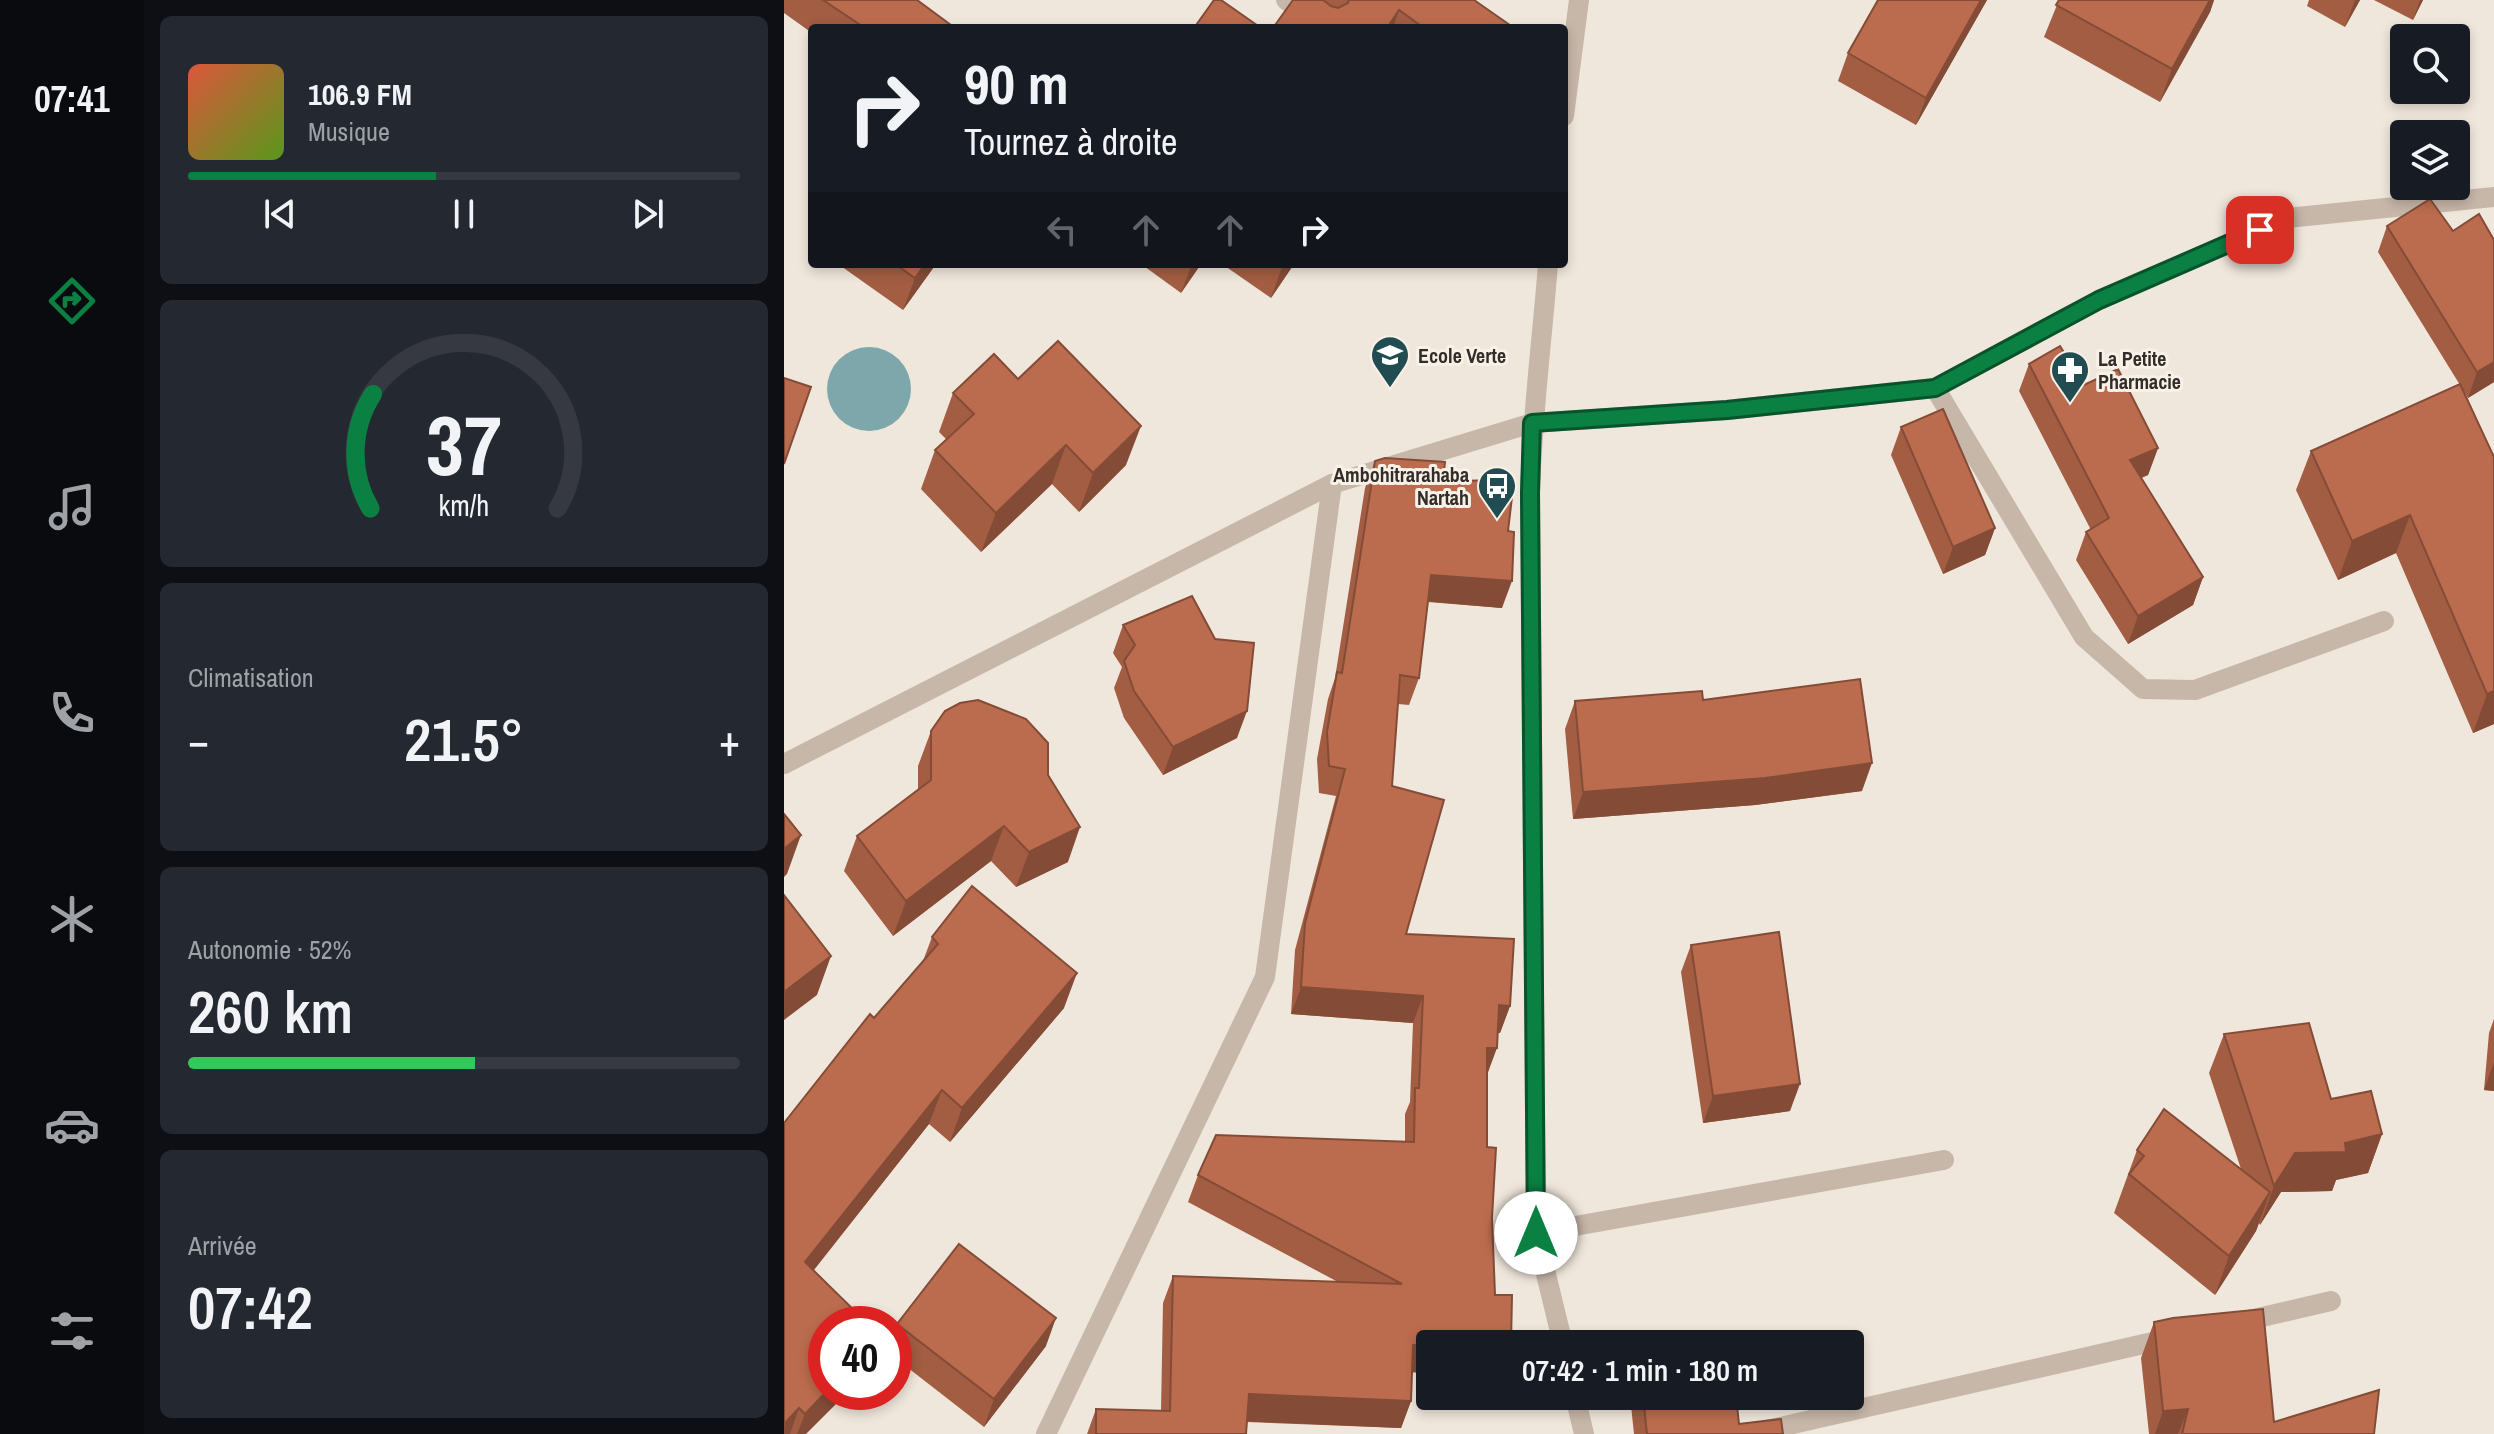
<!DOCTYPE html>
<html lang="fr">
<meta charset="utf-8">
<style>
:root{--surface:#171b24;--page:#242831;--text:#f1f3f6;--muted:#9ea1a6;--line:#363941;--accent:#0b8043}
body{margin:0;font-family:"Archivo Narrow",sans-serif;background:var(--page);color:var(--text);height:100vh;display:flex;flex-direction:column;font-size:30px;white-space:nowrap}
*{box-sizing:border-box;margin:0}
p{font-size:26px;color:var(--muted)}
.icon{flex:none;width:44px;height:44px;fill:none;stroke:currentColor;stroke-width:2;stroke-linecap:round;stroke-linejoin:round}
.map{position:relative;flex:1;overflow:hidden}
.side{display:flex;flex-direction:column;gap:16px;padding:16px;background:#0d0f14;width:640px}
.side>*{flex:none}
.guide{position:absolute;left:24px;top:24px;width:760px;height:244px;border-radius:8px;box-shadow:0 4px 12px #0003;background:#171b24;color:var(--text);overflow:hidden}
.fabs{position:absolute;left:1606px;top:24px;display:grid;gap:16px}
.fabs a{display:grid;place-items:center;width:80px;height:80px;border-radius:8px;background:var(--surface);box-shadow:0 4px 12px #0003;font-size:40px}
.speed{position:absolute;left:24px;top:1306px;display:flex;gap:16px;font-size:40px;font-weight:700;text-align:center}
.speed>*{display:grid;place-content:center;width:104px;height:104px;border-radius:50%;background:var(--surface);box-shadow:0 4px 12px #0003;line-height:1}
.speed .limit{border:12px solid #d22;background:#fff;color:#111}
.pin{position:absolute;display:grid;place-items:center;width:68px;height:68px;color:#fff;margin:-34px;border-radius:16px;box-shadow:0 4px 12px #0006}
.me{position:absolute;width:88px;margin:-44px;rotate:0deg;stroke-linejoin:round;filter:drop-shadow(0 0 6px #0008)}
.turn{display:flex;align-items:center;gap:28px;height:168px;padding:0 24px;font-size:36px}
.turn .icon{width:104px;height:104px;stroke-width:2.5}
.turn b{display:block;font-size:56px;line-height:68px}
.lanes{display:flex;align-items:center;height:76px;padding:0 24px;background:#0003;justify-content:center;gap:40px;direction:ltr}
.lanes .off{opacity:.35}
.big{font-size:60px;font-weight:600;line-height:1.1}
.side .card{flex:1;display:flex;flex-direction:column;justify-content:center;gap:12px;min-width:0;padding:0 28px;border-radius:12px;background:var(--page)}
.side .dial{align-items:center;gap:0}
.dial svg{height:208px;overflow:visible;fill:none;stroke:var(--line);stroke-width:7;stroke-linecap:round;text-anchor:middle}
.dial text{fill:var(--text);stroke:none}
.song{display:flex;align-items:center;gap:24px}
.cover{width:96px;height:96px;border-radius:12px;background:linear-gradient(135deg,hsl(10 70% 55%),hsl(90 70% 35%))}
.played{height:8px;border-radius:4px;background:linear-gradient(90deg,var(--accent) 45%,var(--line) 45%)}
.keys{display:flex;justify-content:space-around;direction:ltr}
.heat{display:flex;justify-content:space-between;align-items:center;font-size:44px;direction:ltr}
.charge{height:12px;border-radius:6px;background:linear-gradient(90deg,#34c759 52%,var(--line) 0)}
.trip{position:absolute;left:632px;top:1330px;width:448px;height:80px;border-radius:8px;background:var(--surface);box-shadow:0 4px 12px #0003;font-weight:600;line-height:80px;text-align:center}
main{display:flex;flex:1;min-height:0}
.tab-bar{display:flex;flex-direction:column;width:144px;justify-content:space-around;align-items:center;background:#090b0e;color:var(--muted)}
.tab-bar .icon{width:56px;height:56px}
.tab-bar .active{color:var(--accent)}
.tab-bar b{font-size:36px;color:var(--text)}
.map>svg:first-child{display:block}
.water{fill:#7da7aa}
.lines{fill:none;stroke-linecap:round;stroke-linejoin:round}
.minor{stroke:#c7b7a9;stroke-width:20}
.tertiary{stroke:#c7b7a9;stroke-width:20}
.wall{fill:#a25d43}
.shaded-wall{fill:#844c37}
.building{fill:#bc6c4e;stroke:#844c37;stroke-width:2}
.route-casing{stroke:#07532c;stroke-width:20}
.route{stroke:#0b8043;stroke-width:14}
.labels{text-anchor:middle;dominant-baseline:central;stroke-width:6;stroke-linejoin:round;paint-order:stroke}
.poi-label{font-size:20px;font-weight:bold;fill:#342c28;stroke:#f8f1e8;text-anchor:start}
</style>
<main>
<nav class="tab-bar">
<b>07:41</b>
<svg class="icon active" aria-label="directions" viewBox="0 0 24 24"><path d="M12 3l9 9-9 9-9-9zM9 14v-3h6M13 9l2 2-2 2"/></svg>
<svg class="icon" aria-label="music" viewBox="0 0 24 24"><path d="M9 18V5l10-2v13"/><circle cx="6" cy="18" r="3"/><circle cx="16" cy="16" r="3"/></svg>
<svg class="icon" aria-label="phone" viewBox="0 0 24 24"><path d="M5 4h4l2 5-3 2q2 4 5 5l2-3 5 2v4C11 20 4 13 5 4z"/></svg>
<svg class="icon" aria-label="climate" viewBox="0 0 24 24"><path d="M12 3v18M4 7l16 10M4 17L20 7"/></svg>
<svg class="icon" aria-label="car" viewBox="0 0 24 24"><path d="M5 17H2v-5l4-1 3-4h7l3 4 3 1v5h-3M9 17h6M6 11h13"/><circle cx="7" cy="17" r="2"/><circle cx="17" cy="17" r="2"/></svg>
<svg class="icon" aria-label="filters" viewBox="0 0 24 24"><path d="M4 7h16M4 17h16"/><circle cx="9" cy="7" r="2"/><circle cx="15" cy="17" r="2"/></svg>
</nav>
<section class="side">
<div class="card">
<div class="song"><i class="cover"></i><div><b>106.9 FM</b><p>Musique</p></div></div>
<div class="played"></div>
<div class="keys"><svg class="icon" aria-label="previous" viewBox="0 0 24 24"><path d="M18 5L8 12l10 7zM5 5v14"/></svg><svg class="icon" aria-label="pause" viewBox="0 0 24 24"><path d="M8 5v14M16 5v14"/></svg><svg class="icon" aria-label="next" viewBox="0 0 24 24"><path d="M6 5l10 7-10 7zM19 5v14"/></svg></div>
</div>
<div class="card dial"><svg viewBox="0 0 100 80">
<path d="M14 69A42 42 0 1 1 86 69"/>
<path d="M14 69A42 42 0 0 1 15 25" stroke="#0b8043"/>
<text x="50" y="56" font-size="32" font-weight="700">37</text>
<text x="50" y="72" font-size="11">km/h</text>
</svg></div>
<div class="card"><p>Climatisation</p>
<div class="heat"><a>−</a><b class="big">21.5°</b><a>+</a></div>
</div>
<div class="card"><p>Autonomie · 52%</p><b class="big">260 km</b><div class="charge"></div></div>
<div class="card"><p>Arrivée</p><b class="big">07:42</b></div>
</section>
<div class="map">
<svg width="1710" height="1434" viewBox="0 0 1710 1434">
<rect width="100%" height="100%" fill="#f0e7dc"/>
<circle class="water" cx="85" cy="389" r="42"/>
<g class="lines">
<g class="minor">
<polyline points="502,0 542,28"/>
<polyline points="1151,388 1300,637 1359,689 1411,690 1600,621"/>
<polyline points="0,764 548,484 748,423 943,410 1151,388 1315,300 1503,218 1710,197"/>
<polyline points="752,1233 1160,1160"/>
<polyline points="1452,1323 1547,1301"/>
<polyline points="262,1434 481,977 548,484"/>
<polyline points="965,1434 1386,1338"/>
</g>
<g class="tertiary">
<polyline points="780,116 795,0"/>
<path d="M764,264C758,341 748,417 746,493L752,1233L779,1344"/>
<polyline points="791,1396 800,1434"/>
</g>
</g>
<g class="wall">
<polygon points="0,0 133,0 171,28 28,28 28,33 0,13"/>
<polygon points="509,0 690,0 730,28 489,28"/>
<polygon points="1094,0 1203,0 1132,125 1054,81 1064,53"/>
<polygon points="1275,0 1430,0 1426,12 1376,102 1260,37"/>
<polygon points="1525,0 1576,0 1561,27 1523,6"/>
<polygon points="1590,0 1639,0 1629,20"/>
<polygon points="1603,226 1710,382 1684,398 1594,252"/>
<polygon points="54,264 152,264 119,310"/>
<polygon points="357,264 417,264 397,293"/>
<polygon points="438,264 510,264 487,298"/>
<polygon points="1245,364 1300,385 1374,448 1364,475 1357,478 1419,577 1409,605 1344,644 1292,560 1302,532 1307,530 1235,391"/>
<polygon points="234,379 342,465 295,512 268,484 197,552 137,489 151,450 163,440 155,432 169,393"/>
<polygon points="1676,384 1710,724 1689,733 1612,553 1554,580 1512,490 1527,451"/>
<polygon points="1117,427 1211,528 1201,555 1159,574 1107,455"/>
<polygon points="591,461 659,481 724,531 718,608 644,602 635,678 625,705 614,704 608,786 622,934 726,1006 716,1033 714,1033 703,1075 646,1344 646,1373 628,1372 627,1401 617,1428 463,1422 462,1434 303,1434 312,1409 377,1411 379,1303 389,1276 554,1282 404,1202 414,1175 621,1142 621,1114 626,1102 629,1023 507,1014 511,950 552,796 535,793 533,759 544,699 551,678 581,488"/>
<polygon points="339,625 453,738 379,775 340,718 330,688 338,667 329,653"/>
<polygon points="919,700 1078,791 971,805 789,819 781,729 791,701"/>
<polygon points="147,731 264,775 284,862 232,887 207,861 109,936 60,871 73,836 134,789 134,766"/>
<polygon points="148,937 280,1008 166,1142 145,1124 30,1270 22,1434 0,1434 0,1123 139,961"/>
<polygon points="907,945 1006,1111 919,1123 897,972"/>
<polygon points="1710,1019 1710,1091 1700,1090 1705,1033"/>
<polygon points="1440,1034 1547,1099 1598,1134 1584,1173 1552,1180 1548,1191 1497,1192 1476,1225 1475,1223 1472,1231 1431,1295 1330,1213 1353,1150 1457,1169 1425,1073"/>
<polygon points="1370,1322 1490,1422 1590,1434 1365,1434 1357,1358"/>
<polygon points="113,1324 262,1346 200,1427 110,1357 110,1333"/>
<polygon points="846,1396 952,1396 955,1424 999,1434 850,1434"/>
</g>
<g class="shaded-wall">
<polygon points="1197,0 1203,0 1132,125 1142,98"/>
<polygon points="1426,0 1430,0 1426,12 1376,102 1388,69"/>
<polygon points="1571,0 1576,0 1561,27"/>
<polygon points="1636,0 1639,0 1629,20"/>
<polygon points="615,10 609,28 603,28"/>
<polygon points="141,264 152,264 119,310 131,278"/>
<polygon points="408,264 417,264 397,293"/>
<polygon points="499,264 510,264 487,298"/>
<polygon points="1710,362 1710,382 1684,398 1693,372"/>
<polygon points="357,426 342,465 295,512 309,473"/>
<polygon points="282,445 268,484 197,552 212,513"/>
<polygon points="1374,448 1364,475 1336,487 1346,460"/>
<polygon points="1626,515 1612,553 1554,580 1568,541"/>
<polygon points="1211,528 1201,555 1159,574 1169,547"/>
<polygon points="647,575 728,581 718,608 638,601"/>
<polygon points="1419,577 1409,605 1344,644 1354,616"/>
<polygon points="1710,691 1710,724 1689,733 1703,694"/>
<polygon points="463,711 453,738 379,775 389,747"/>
<polygon points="1088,763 1078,791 971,805 789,819 799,792"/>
<polygon points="220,826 207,861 109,936 122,901"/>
<polygon points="296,827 284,862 232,887 245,852"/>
<polygon points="17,835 3,874 0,877 0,849"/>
<polygon points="47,956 33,995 0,1020 0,992"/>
<polygon points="293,973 280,1008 166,1142 178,1108"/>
<polygon points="517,987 639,996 629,1023 507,1014"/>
<polygon points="715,1005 726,1006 716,1033 705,1032"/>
<polygon points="703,1048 713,1048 703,1075"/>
<polygon points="1710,1062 1710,1091 1700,1090"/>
<polygon points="1016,1084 1006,1111 919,1123 929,1096"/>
<polygon points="158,1090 145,1124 9,1296 21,1262"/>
<polygon points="1598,1134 1584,1173 1552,1180 1548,1191 1497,1192 1476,1225 1490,1186 1511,1153"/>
<polygon points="1486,1192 1472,1231 1431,1295 1445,1256"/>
<polygon points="272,1318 262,1346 200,1427 210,1399"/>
<polygon points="629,1345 646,1346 646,1373 620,1372"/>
<polygon points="42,1392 64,1392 22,1434 13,1434 21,1414"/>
<polygon points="465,1394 627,1401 617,1428 455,1421"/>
<polygon points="15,1408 6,1434 0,1434 0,1424"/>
<polygon points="1404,1409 1394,1434 1371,1434 1379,1411"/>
</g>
<g class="building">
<polygon points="39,0 133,0 171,28 81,28"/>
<polygon points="430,0 437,0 477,28 410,28"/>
<polygon points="509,0 539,0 547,6 554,8 564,3 565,0 690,0 730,28 640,28 615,10 603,28 489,28"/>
<polygon points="1094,0 1197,0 1142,98 1064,53"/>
<polygon points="1275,0 1426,0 1388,69 1272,5"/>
<polygon points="1646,199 1669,231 1695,214 1710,240 1710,362 1693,372 1603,226"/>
<polygon points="111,264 141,264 131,278"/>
<polygon points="274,341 357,426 309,473 282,445 212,513 151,450 190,414 169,393 210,354 234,379"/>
<polygon points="1276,346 1300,385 1334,369 1374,448 1346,460 1419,577 1354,616 1302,532 1325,518 1245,364"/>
<polygon points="0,378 27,387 0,464"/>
<polygon points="1676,384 1710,457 1710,691 1703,694 1626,515 1568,541 1527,451"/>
<polygon points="1159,409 1211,528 1169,547 1117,427"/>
<polygon points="601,458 661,462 659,481 730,480 724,531 730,532 728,581 647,575 635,678 616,675 608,786 660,800 622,934 730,939 726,1006 715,1005 713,1048 703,1048 703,1147 712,1148 708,1218 711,1295 728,1295 727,1344 629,1345 627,1401 465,1394 462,1434 312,1434 312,1409 386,1411 389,1276 618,1284 414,1175 432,1135 630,1142 631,1088 635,1088 639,996 517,987 521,923 561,769 545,766 543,732 553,672 558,673 591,461"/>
<polygon points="408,596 431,639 470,643 463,711 389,747 350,691 340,661 351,645 339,625"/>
<polygon points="1076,679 1088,763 981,778 799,792 791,701 918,691 919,700"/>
<polygon points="194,700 242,719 264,743 264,775 296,827 245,852 220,826 122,901 73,836 147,780 147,731 161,711 176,703"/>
<polygon points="0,814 17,835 0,849"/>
<polygon points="188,886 293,973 178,1108 158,1090 21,1262 84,1324 42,1324 42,1392 21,1414 15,1408 0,1424 0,1123 86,1014 90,1018 154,944 148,937"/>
<polygon points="0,895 47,956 0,992"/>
<polygon points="995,932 1016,1084 929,1096 907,945"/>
<polygon points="1525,1023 1547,1099 1587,1091 1598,1134 1561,1143 1562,1152 1511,1153 1490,1186 1440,1034"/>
<polygon points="1380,1109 1486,1192 1445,1256 1345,1174 1360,1156 1353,1150"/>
<polygon points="175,1244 272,1318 210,1399 113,1324"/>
<polygon points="1479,1309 1490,1422 1595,1390 1590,1434 1398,1434 1404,1409 1379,1411 1370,1322 1389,1318"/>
<polygon points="945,1338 946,1344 893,1344"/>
<polygon points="859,1396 952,1396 955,1424 997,1419 999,1434 863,1434"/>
</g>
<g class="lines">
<g class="route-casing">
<polyline id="route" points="752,1233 746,493 748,423 943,410 1151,388 1315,300 1476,230"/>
</g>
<use href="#route" class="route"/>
</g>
<defs>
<g id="school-pin" transform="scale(2)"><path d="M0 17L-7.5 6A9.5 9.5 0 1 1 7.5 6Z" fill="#214d52" stroke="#f8f1e8"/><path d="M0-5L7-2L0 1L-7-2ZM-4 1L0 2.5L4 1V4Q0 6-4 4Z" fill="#fff"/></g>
<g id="pharmacy-pin" transform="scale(2)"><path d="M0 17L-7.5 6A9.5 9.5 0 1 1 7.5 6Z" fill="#214d52" stroke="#f8f1e8"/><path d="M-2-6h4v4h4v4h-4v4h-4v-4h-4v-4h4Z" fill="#fff"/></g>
<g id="bus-pin" transform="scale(2)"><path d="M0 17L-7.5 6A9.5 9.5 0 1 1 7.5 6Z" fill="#214d52" stroke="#f8f1e8"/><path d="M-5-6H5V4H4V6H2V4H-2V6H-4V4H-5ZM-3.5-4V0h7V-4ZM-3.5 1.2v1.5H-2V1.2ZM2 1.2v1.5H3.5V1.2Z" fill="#fff"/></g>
</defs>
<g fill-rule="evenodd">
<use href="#school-pin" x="606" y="355"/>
<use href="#pharmacy-pin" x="1286" y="370"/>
<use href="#bus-pin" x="713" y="486"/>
</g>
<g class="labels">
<g class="poi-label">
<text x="634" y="355">Ecole Verte</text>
<text x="1314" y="358">La Petite<tspan x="1314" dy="23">Pharmacie</tspan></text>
<text x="685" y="474" text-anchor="end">Ambohitrarahaba<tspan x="685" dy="23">Nartah</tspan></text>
</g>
</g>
</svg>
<div class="fabs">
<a><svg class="icon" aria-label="search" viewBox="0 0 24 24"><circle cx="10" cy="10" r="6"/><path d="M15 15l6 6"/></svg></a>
<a><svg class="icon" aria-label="layers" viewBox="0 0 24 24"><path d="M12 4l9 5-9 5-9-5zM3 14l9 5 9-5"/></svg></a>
</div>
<div class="speed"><div class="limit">40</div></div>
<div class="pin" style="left:1476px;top:230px;background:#d93025"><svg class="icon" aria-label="arrive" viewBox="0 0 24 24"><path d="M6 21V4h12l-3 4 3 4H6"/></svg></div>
<svg class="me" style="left:752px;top:1233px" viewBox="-20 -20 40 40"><circle r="19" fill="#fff"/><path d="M0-13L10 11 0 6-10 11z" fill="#0b8043"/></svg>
<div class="trip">07:42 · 1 min · 180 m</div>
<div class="guide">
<div class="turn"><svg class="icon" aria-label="right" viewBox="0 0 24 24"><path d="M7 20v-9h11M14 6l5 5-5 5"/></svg><div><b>90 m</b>Tournez à droite</div></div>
<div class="lanes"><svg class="icon off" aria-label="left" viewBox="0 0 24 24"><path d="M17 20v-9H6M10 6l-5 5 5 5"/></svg><svg class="icon off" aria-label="ahead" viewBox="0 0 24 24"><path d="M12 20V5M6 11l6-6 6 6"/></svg><svg class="icon off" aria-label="ahead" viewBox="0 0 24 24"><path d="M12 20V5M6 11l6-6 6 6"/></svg><svg class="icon" aria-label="right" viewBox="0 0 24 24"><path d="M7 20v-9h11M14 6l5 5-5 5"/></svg></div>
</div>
</div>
</main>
